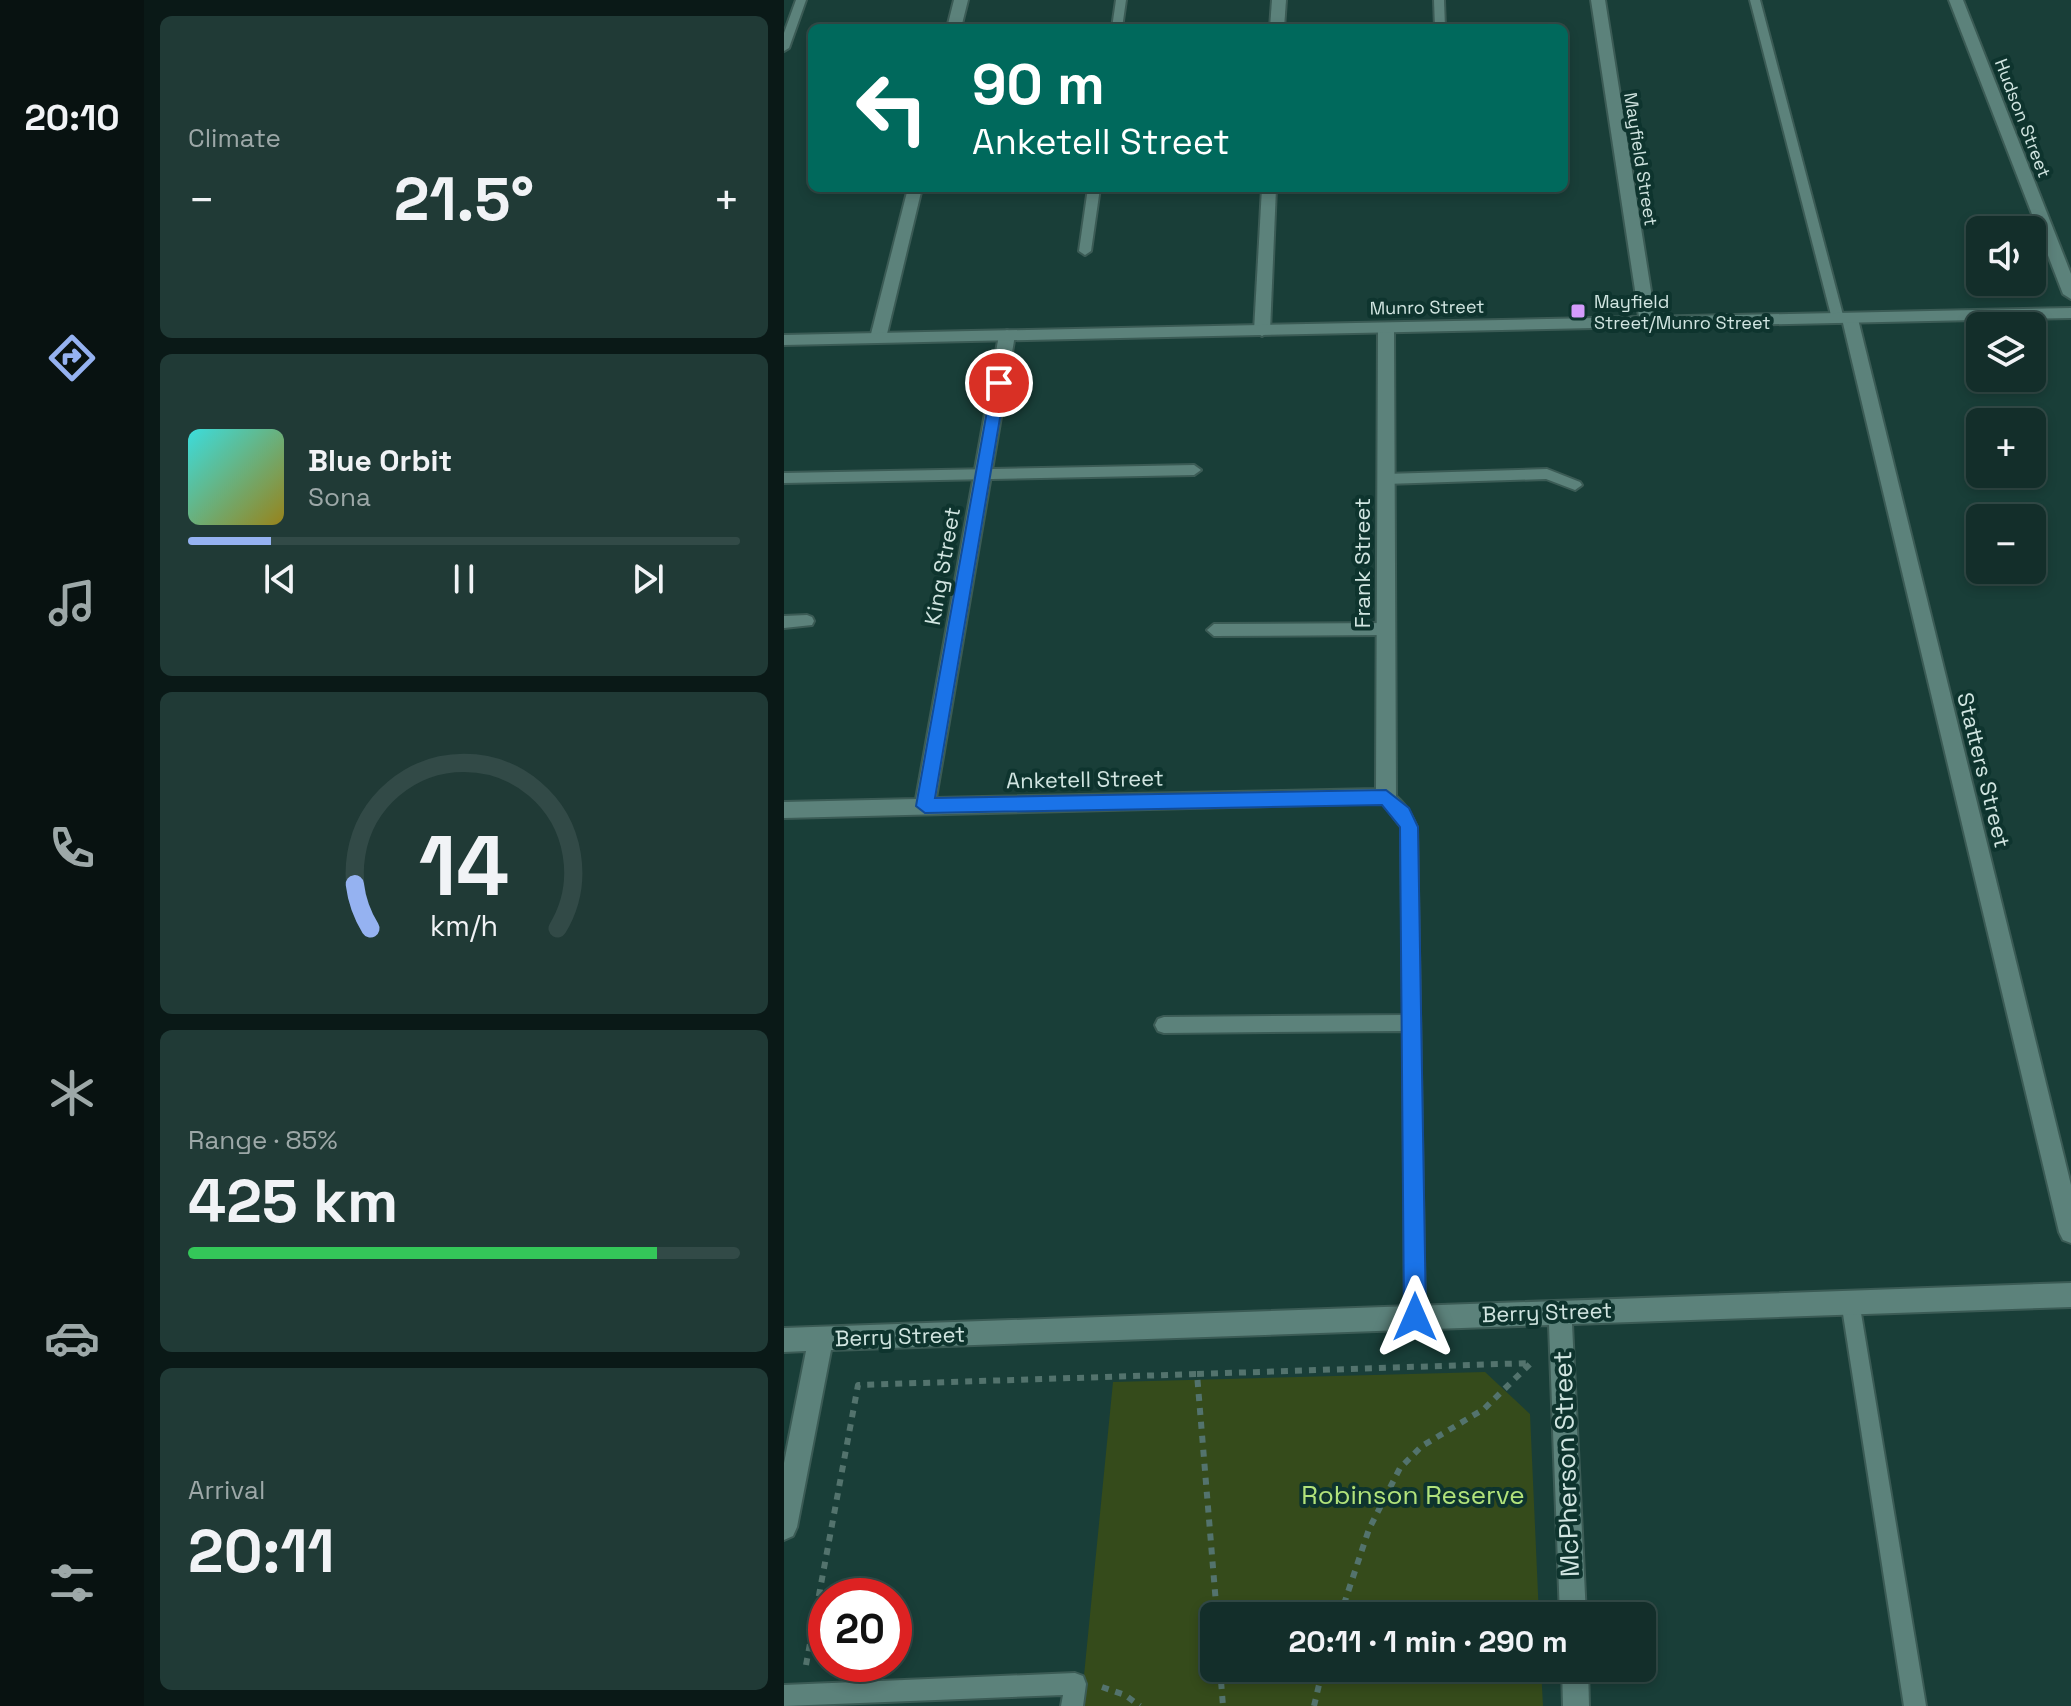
<!DOCTYPE html>
<meta charset="utf-8">
<style>
:root{--surface:#132e2a;--page:#203a36;--text:#f1f3f6;--muted:#9da8a8;--line:#324a47;--accent:#95b2f1}
body{margin:0;font-family:"Space Grotesk",sans-serif;background:var(--page);color:var(--text);height:100vh;display:flex;flex-direction:column;font-size:30px;white-space:nowrap}
*{box-sizing:border-box;margin:0}
p{font-size:26px;color:var(--muted)}
.icon{flex:none;width:44px;height:44px;fill:none;stroke:currentColor;stroke-width:2;stroke-linecap:round;stroke-linejoin:round}
.map{position:relative;flex:1;overflow:hidden}
.details{display:flex;flex-direction:column;gap:16px;padding:16px;background:#0a1917;width:640px}
.details>*{flex:none}
.top-card{position:absolute;left:24px;top:24px;width:760px;height:168px;border-radius:12px;box-shadow:0 4px 12px #0003,0 0 0 2px var(--line);background:#00695c;color:#fff;overflow:hidden}
.fabs{position:absolute;left:1182px;top:216px;display:grid;gap:16px}
.fabs a{display:grid;place-items:center;width:80px;height:80px;border-radius:12px;background:var(--surface);box-shadow:0 4px 12px #0003,0 0 0 2px var(--line);font-size:40px}
.speed{position:absolute;left:24px;top:1578px;display:flex;gap:16px;font-size:40px;font-weight:700;text-align:center}
.speed>*{display:grid;place-content:center;width:104px;height:104px;border-radius:50%;background:var(--surface);box-shadow:0 4px 12px #0003,0 0 0 2px var(--line);line-height:1}
.speed .limit{border:12px solid #d22;background:#fff;color:#111}
.pin{position:absolute;display:grid;place-items:center;width:68px;height:68px;color:#fff;margin:-34px;border:4px solid #fff;border-radius:50%;box-shadow:0 2px 8px #0007}
.me{position:absolute;width:88px;margin:-44px;rotate:0deg;stroke-linejoin:round;filter:drop-shadow(0 0 6px #0008)}
.turn{display:flex;align-items:center;gap:28px;height:168px;padding:0 32px;font-size:36px}
.turn .icon{width:104px;height:104px;stroke-width:2.5}
.turn b{display:block;font-size:56px;line-height:68px}
.big{font-size:60px;font-weight:700;line-height:1.1}
.details .tile{flex:1;display:flex;flex-direction:column;justify-content:center;gap:12px;min-width:0;padding:0 28px;border-radius:12px;background:var(--page)}
.details .dial{align-items:center;gap:0}
.dial svg{height:208px;overflow:visible;fill:none;stroke:var(--line);stroke-width:7;stroke-linecap:round;text-anchor:middle}
.dial text{fill:var(--text);stroke:none}
.song{display:flex;align-items:center;gap:24px}
.cover{width:96px;height:96px;border-radius:12px;background:linear-gradient(135deg,hsl(180 70% 55%),hsl(50 70% 35%))}
.played{height:8px;border-radius:4px;background:linear-gradient(90deg,var(--accent) 15%,var(--line) 15%)}
.keys{display:flex;justify-content:space-around;direction:ltr}
.heat{display:flex;justify-content:space-between;align-items:center;font-size:44px;direction:ltr}
.charge{height:12px;border-radius:6px;background:linear-gradient(90deg,#34c759 85%,var(--line) 0)}
.trip{position:absolute;left:416px;top:1602px;width:456px;height:80px;border-radius:12px;background:var(--surface);box-shadow:0 4px 12px #0003,0 0 0 2px var(--line);font-weight:700;line-height:80px;text-align:center}
main{display:flex;flex:1;min-height:0}
.menu{display:flex;flex-direction:column;width:144px;justify-content:space-around;align-items:center;background:#081211;color:var(--muted)}
.menu .icon{width:56px;height:56px}
.menu .on{color:var(--accent)}
.menu b{font-size:36px;color:var(--text)}
.map>svg:first-child{display:block}
.green{fill:#354b1b}
.lines{fill:none;stroke-linecap:round;stroke-linejoin:round}
.lane-casing{stroke:#3b5b55;stroke-width:4}
.street-casing{stroke:#3b5b55;stroke-width:4}
.secondary-casing{stroke:#3b5b55;stroke-width:4}
.path{stroke:#53736d;stroke-width:6;stroke-dasharray:7 7;stroke-linecap:butt}
.lane{fill:#5c827b;fill-rule:evenodd}
.street{fill:#5c827b;fill-rule:evenodd}
.secondary{fill:#5c827b;fill-rule:evenodd}
.route{fill:#1a73e8;stroke:#114b97;stroke-width:2}
.poi-dot{fill:#d49cfc;stroke:#0e342e;stroke-width:3}
.labels{text-anchor:middle;dominant-baseline:central;stroke-width:8;stroke-linejoin:round;paint-order:stroke}
.far-street-label{font-size:18px;fill:#d1e5e1;stroke:#0e342e}
.far-poi-label{font-size:18px;fill:#d1e5e1;stroke:#0e342e;text-anchor:start}
.street-label{font-size:22px;fill:#d1e5e1;stroke:#0e342e}
.near-street-label{font-size:26px;fill:#d1e5e1;stroke:#0e342e}
.near-park-label{font-size:26px;fill:#b2e37b;stroke:#0e342e}
</style>
<main>
<nav class="menu">
<b>20:10</b>
<svg class="icon on" aria-label="directions" viewBox="0 0 24 24"><path d="M12 3l9 9-9 9-9-9zM9 14v-3h6M13 9l2 2-2 2"/></svg>
<svg class="icon" aria-label="music" viewBox="0 0 24 24"><path d="M9 18V5l10-2v13"/><circle cx="6" cy="18" r="3"/><circle cx="16" cy="16" r="3"/></svg>
<svg class="icon" aria-label="phone" viewBox="0 0 24 24"><path d="M5 4h4l2 5-3 2q2 4 5 5l2-3 5 2v4C11 20 4 13 5 4z"/></svg>
<svg class="icon" aria-label="climate" viewBox="0 0 24 24"><path d="M12 3v18M4 7l16 10M4 17L20 7"/></svg>
<svg class="icon" aria-label="car" viewBox="0 0 24 24"><path d="M5 17H2v-5l4-1 3-4h7l3 4 3 1v5h-3M9 17h6M6 11h13"/><circle cx="7" cy="17" r="2"/><circle cx="17" cy="17" r="2"/></svg>
<svg class="icon" aria-label="filters" viewBox="0 0 24 24"><path d="M4 7h16M4 17h16"/><circle cx="9" cy="7" r="2"/><circle cx="15" cy="17" r="2"/></svg>
</nav>
<section class="details">
<div class="tile"><p>Climate</p>
<div class="heat"><a>−</a><b class="big">21.5°</b><a>+</a></div>
</div>
<div class="tile">
<div class="song"><i class="cover"></i><div><b>Blue Orbit</b><p>Sona</p></div></div>
<div class="played"></div>
<div class="keys"><svg class="icon" aria-label="previous" viewBox="0 0 24 24"><path d="M18 5L8 12l10 7zM5 5v14"/></svg><svg class="icon" aria-label="pause" viewBox="0 0 24 24"><path d="M8 5v14M16 5v14"/></svg><svg class="icon" aria-label="next" viewBox="0 0 24 24"><path d="M6 5l10 7-10 7zM19 5v14"/></svg></div>
</div>
<div class="tile dial"><svg viewBox="0 0 100 80">
<path d="M14 69A42 42 0 1 1 86 69"/>
<path d="M14 69A42 42 0 0 1 8 52" stroke="#95b2f1"/>
<text x="50" y="56" font-size="32" font-weight="700">14</text>
<text x="50" y="72" font-size="11">km/h</text>
</svg></div>
<div class="tile"><p>Range · 85%</p><b class="big">425 km</b><div class="charge"></div></div>
<div class="tile"><p>Arrival</p><b class="big">20:11</b></div>
</section>
<div class="map">
<svg width="1287" height="1706" viewBox="0 0 1287 1706">
<rect width="100%" height="100%" fill="#193e38"/>
<polygon class="green" points="701,1372 746,1414 755,1616 430,1616 430,1668 757,1668 759,1706 297,1706 329,1382"/>
<g class="lines">
<g class="lane-casing">
<g id="lane">
<polygon points="12,0 22,0 5,48 0,51 0,33"/>
<polygon points="332,0 342,0 338,28 328,28"/>
<polygon points="650,0 660,0 661,28 651,28"/>
<polygon points="966,0 976,0 1060,319 1058,322 1054,323 1048,319"/>
<polygon points="304,188 316,188 307,251 301,255 295,251"/>
<polygon points="410,465 417,470 410,475 0,483 0,473"/>
<polygon points="763,469 796,482 798,485 791,490 762,479 601,484 594,479 601,474"/>
<polygon points="23,615 28,617 30,621 28,625 0,628 0,616"/>
<polygon points="602,623 609,629 602,635 430,636 423,630 430,624"/>
<path d="M602,790C618,797 626,812 633,827L641,1317L638,1324L631,1327L624,1324L621,1317L619,1031L380,1033L374,1031L371,1025L374,1019L380,1017L619,1015L617,827L594,797L596,792Z"/>
<polygon points="1066,1292 1073,1294 1075,1301 1142,1706 1120,1706 1057,1301 1059,1294"/>
<polygon points="291,1673 299,1676 302,1684 299,1706 277,1706 279,1695 0,1706 0,1685"/>
</g>
</g>
<g class="street-casing">
<g id="street">
<polygon points="170,0 184,0 177,28 163,28"/>
<polygon points="488,0 502,0 500,28 486,28"/>
<polygon points="807,0 821,0 872,323 864,328 856,323"/>
<polygon points="124,188 138,188 102,338 94,343 86,338"/>
<polygon points="478,188 492,188 486,331 478,336 470,331"/>
<polygon points="1066,314 1074,319 1287,1185 1287,1243 1279,1240 1275,1232 1058,319"/>
<polygon points="602,323 610,328 612,797 609,803 0,818 0,802 132,799 215,335 223,330 231,335 152,798 592,789 594,328"/>
<polygon points="1287,1283 1287,1307 788,1324 802,1616 776,1616 765,1325 47,1350 13,1527 9,1536 0,1540 0,1463 22,1351 0,1352 0,1328"/>
<polygon points="778,1668 804,1668 805,1706 779,1706"/>
</g>
</g>
<g class="secondary-casing">
<g id="secondary">
<polygon points="1165,0 1179,0 1287,274 1287,299 1279,294"/>
<polygon points="1287,308 1287,318 0,345 0,335"/>
</g>
</g>
<g class="path">
<polyline points="413,1374 747,1363 700,1409 638,1446 616,1468 585,1529 556,1616"/>
<polyline points="22,1665 74,1385 413,1374 433,1616"/>
<polyline points="436,1668 439,1706"/>
<polyline points="318,1687 341,1695 356,1706"/>
<polyline points="530,1706 539,1668"/>
</g>
<use href="#lane" class="lane"/>
<use href="#street" class="street"/>
<use href="#secondary" class="secondary"/>
</g>
<polygon class="route" points="215,378 222,383 151,798 602,790 625,808 634,827 642,1317 638,1325 631,1328 623,1325 620,1317 616,827 598,805 141,813 132,806 208,383"/>
<rect class="poi-dot" x="786" y="303" width="16" height="16" rx="4"/>
<g class="labels">
<g class="far-street-label">
<text transform="translate(1239 118) rotate(69)">Hudson Street</text>
<text transform="translate(857 159) rotate(81)">Mayfield Street</text>
<text transform="translate(643 307) rotate(-1)">Munro Street</text>
</g>
<g class="far-poi-label">
<text x="810" y="301">Mayfield<tspan x="810" dy="21">Street/Munro Street</tspan></text>
</g>
<g class="street-label">
<text transform="translate(578 563) rotate(-90)">Frank Street</text>
<text transform="translate(158 566) rotate(-80)">King Street</text>
<text transform="translate(1200 770) rotate(76)">Statters Street</text>
<text transform="translate(301 779) rotate(-1)">Anketell Street</text>
<text transform="translate(763 1312) rotate(-2)">Berry Street</text>
<text transform="translate(116 1336) rotate(-2)">Berry Street</text>
</g>
<g class="near-street-label">
<text transform="translate(782 1464) rotate(-92)">McPherson Street</text>
</g>
<g class="near-park-label">
<text x="629" y="1495">Robinson Reserve</text>
</g>
</g>
</svg>
<div class="fabs">
<a><svg class="icon" aria-label="sound" viewBox="0 0 24 24"><path d="M4 9h4l5-4v14l-5-4H4zM17 9q2 3 0 6"/></svg></a>
<a><svg class="icon" aria-label="layers" viewBox="0 0 24 24"><path d="M12 4l9 5-9 5-9-5zM3 14l9 5 9-5"/></svg></a>
<a>+</a>
<a>−</a>
</div>
<div class="speed"><div class="limit">20</div></div>
<div class="pin" style="left:215px;top:383px;background:#d93025"><svg class="icon" aria-label="arrive" viewBox="0 0 24 24"><path d="M6 21V4h12l-3 4 3 4H6"/></svg></div>
<svg class="me" style="left:631px;top:1317px" viewBox="-20 -20 40 40"><path d="M0-17L14 15 0 8-14 15z" fill="#1a73e8" stroke="#fff" stroke-width="4"/></svg>
<div class="trip">20:11 · 1 min · 290 m</div>
<div class="top-card">
<div class="turn"><svg class="icon" aria-label="left" viewBox="0 0 24 24"><path d="M17 20v-9H6M10 6l-5 5 5 5"/></svg><div><b>90 m</b>Anketell Street</div></div>
</div>
</div>
</main>
